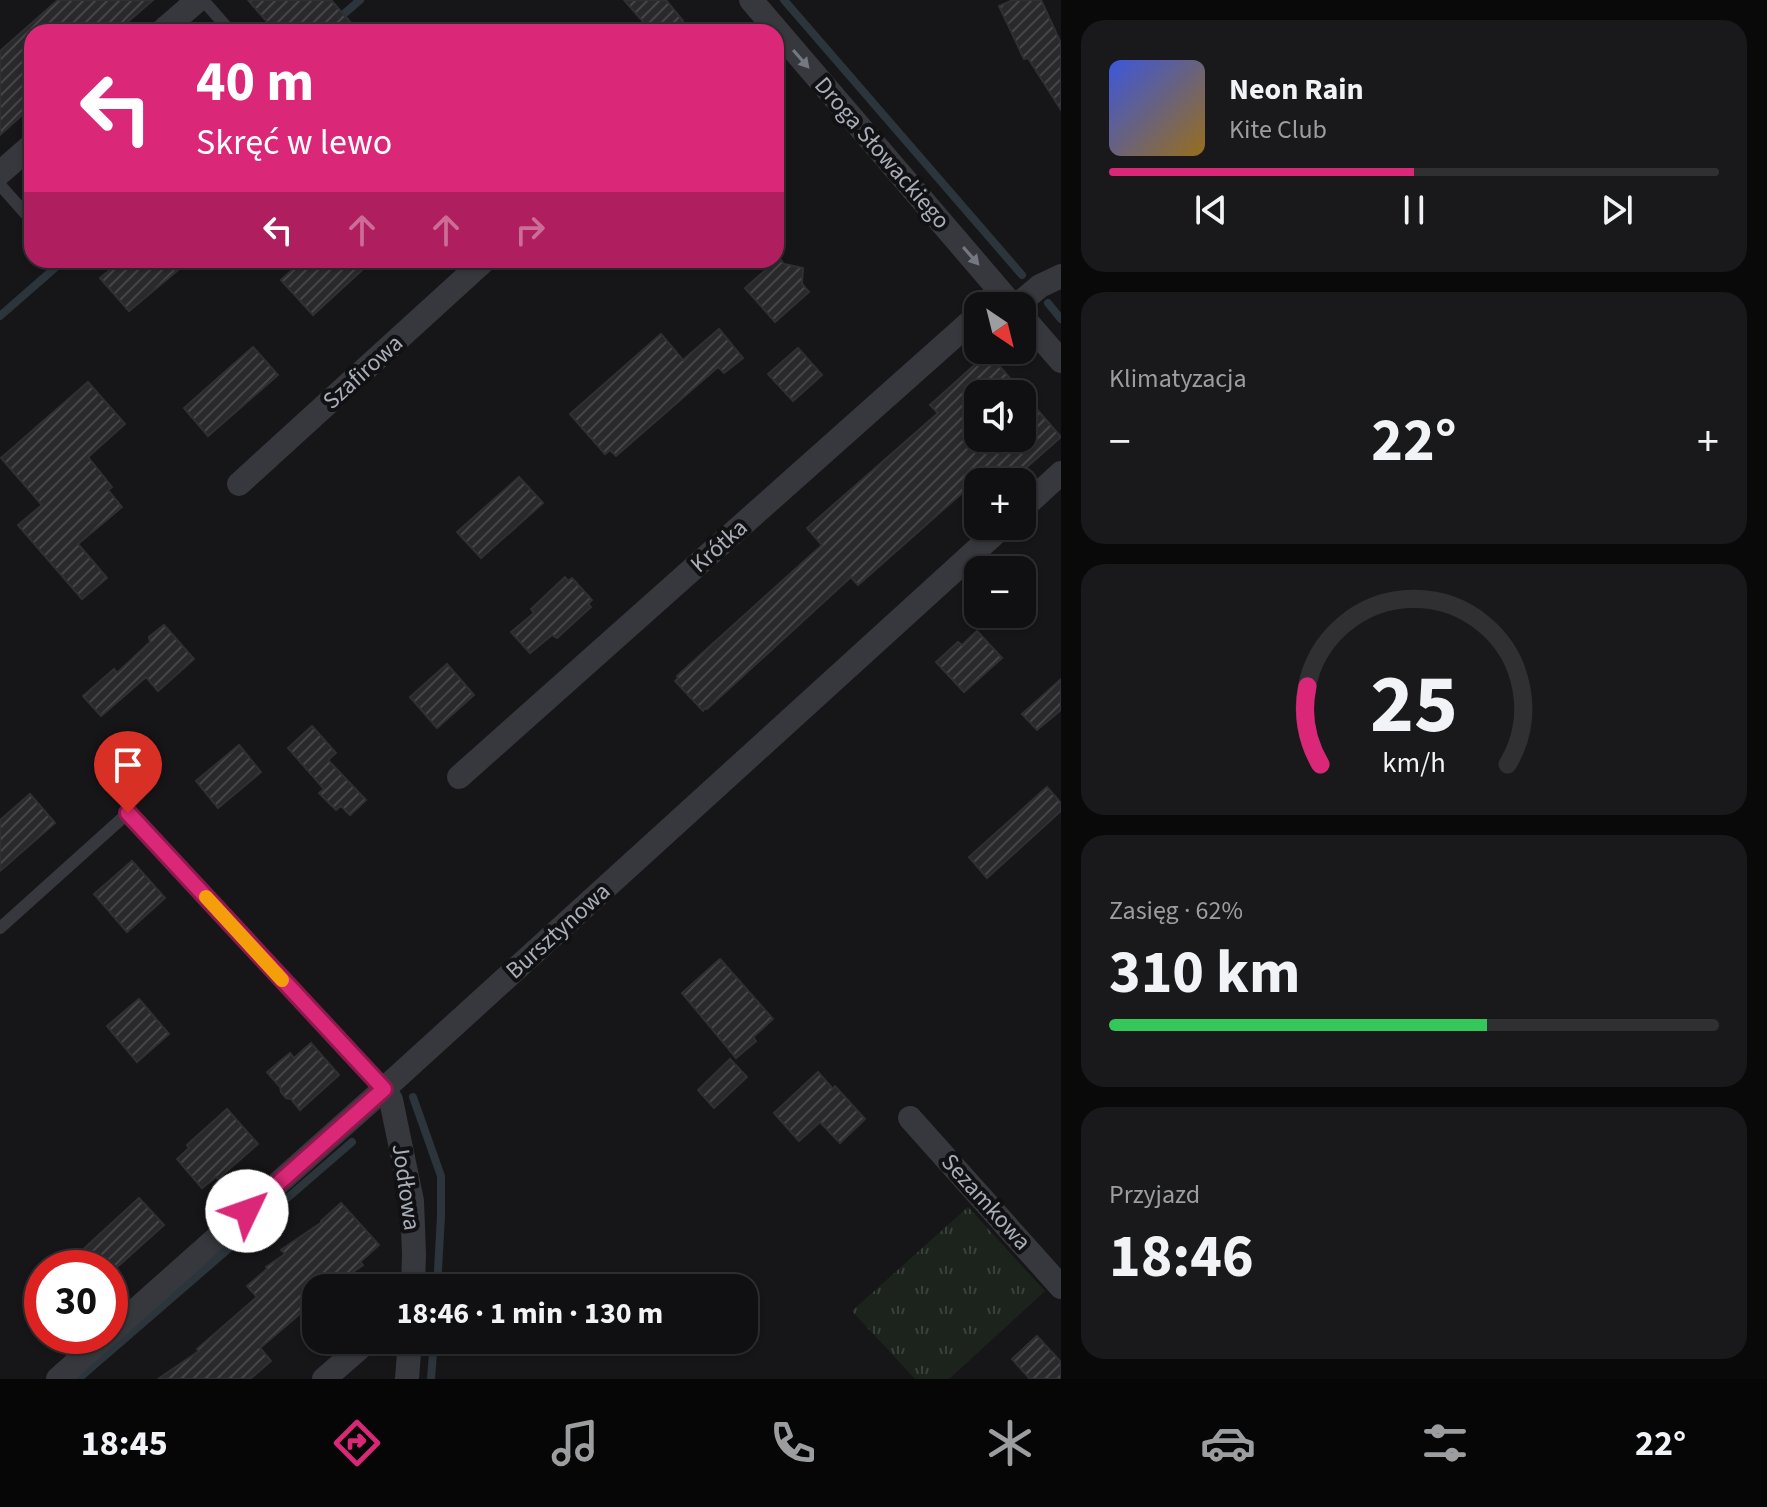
<!DOCTYPE html>
<html lang="pl">
<meta charset="utf-8">
<style>
:root{--surface:#101012;--page:#19191b;--text:#f1f3f6;--muted:#9c9d9f;--line:#303032;--accent:#db2777}
body{margin:0;font-family:"Source Sans 3",sans-serif;background:var(--page);color:var(--text);height:100vh;display:flex;flex-direction:column;font-size:30px;white-space:nowrap}
*{box-sizing:border-box;margin:0}
p{font-size:26px;color:var(--muted)}
.icon{flex:none;width:44px;height:44px;fill:none;stroke:currentColor;stroke-width:2;stroke-linecap:round;stroke-linejoin:round}
.map{position:relative;flex:1;overflow:hidden}
.drawer{display:flex;flex-direction:column;gap:20px;padding:20px;background:#09090a;width:706px}
.drawer>*{flex:none}
.hud{position:absolute;left:24px;top:24px;width:760px;height:244px;border-radius:24px;box-shadow:0 2px 6px #0004,0 0 0 2px var(--line);background:#db2777;color:#fff;overflow:hidden}
.needle{width:52px;rotate:145deg}
.fabs{position:absolute;left:964px;top:292px;display:grid;gap:16px}
.fabs a{display:grid;place-items:center;width:72px;height:72px;border-radius:16px;background:var(--surface);box-shadow:0 2px 6px #0004,0 0 0 2px var(--line);font-size:40px}
.speed{position:absolute;left:24px;top:1250px;display:flex;gap:16px;font-size:40px;font-weight:700;text-align:center}
.speed>*{display:grid;place-content:center;width:104px;height:104px;border-radius:50%;background:var(--surface);box-shadow:0 2px 6px #0004,0 0 0 2px var(--line);line-height:1}
.speed .limit{border:12px solid #d22;background:#fff;color:#111}
.pin{position:absolute;display:grid;place-items:center;width:68px;height:68px;color:#fff;margin:-82px -34px;border-radius:50% 50% 50% 0;rotate:-45deg;box-shadow:0 0 8px #0007}
.pin .icon{rotate:45deg}
.me{position:absolute;width:88px;margin:-44px;rotate:48deg;stroke-linejoin:round;filter:drop-shadow(0 0 6px #0008)}
.turn{display:flex;align-items:center;gap:28px;height:168px;padding:0 40px;font-size:36px}
.turn .icon{width:104px;height:104px;stroke-width:2.5}
.turn b{display:block;font-size:56px;line-height:68px}
.lanes{display:flex;align-items:center;height:76px;padding:0 40px;background:#0003;justify-content:center;gap:40px;direction:ltr}
.lanes .off{opacity:.35}
.big{font-size:60px;font-weight:700;line-height:1.1}
.drawer .tile{flex:1;display:flex;flex-direction:column;justify-content:center;gap:12px;min-width:0;padding:0 28px;border-radius:24px;background:var(--page)}
.drawer .dial{align-items:center;gap:0}
.dial svg{height:208px;overflow:visible;fill:none;stroke:var(--line);stroke-width:7;stroke-linecap:round;text-anchor:middle}
.dial text{fill:var(--text);stroke:none}
.song{display:flex;align-items:center;gap:24px}
.cover{width:96px;height:96px;border-radius:12px;background:linear-gradient(135deg,hsl(230 70% 55%),hsl(40 70% 35%))}
.played{height:8px;border-radius:4px;background:linear-gradient(90deg,var(--accent) 50%,var(--line) 50%)}
.keys{display:flex;justify-content:space-around;direction:ltr}
.heat{display:flex;justify-content:space-between;align-items:center;font-size:44px;direction:ltr}
.charge{height:12px;border-radius:6px;background:linear-gradient(90deg,#34c759 62%,var(--line) 0)}
.trip{position:absolute;left:302px;top:1274px;width:456px;height:80px;border-radius:24px;background:var(--surface);box-shadow:0 2px 6px #0004,0 0 0 2px var(--line);font-weight:700;line-height:80px;text-align:center}
.tab-bar{display:flex;height:128px;justify-content:space-around;align-items:center;background:#060607;color:var(--muted)}
.tab-bar .icon{width:56px;height:56px}
.tab-bar .selected{color:var(--accent)}
.tab-bar b{font-size:36px;color:var(--text)}
main{display:flex;flex:1;min-height:0}
.map>svg:first-child{display:block}
.grass{fill:url(#grass-tufts)}
.lines{fill:none;stroke-linecap:round;stroke-linejoin:round}
.stream{stroke:#2c353c;stroke-width:8}
.building{fill:url(#building-hatch);stroke:#303034;stroke-width:2;fill-rule:evenodd}
.lane{stroke:#37383d;stroke-width:12}
.street{stroke:#37383d;stroke-width:24}
.oneway{fill:#757881}
.route-casing{stroke:#8e194d;stroke-width:20}
.route{stroke:#db2777;stroke-width:14}
.slow{stroke:#f59e0b;stroke-width:14}
.labels{text-anchor:middle;dominant-baseline:central;stroke-width:8;stroke-linejoin:round;paint-order:stroke}
.street-label{font-size:24px;fill:#a8adb8;stroke:#111113}
</style>
<main>
<div class="map">
<svg width="1061" height="1379" viewBox="0 0 1061 1379">
<defs>
<pattern id="grass-tufts" width="24" height="20" patternUnits="userSpaceOnUse" patternTransform="scale(2)"><rect width="24" height="20" fill="#1c231d"/><path d="M3 7l-1-3M5 7V3M7 7l1-3M15 17l-1-3M17 17v-4M19 17l1-3" fill="none" stroke="#3a403c"/></pattern>
<pattern id="building-hatch" width="6" height="6" patternUnits="userSpaceOnUse" patternTransform="scale(2)"><rect width="6" height="6" fill="#29292c"/><path d="M-1 1l2-2M0 6l6-6M5 7l2-2" fill="none" stroke="#454548"/></pattern>
</defs>
<rect width="100%" height="100%" fill="#161618"/>
<polygon class="grass" points="968,1207 1045,1291 949,1379 915,1379 852,1311"/>
<g class="lines">
<g class="stream">
<polyline points="784,0 1022,275"/>
<polyline points="323,32 360,0"/>
<polyline points="1048,303 1061,319"/>
<polyline points="0,316 64,260"/>
<polyline points="413,1097 441,1176 441,1216 437,1288"/>
<polyline points="78,1379 352,1142"/>
<polyline points="431,1379 434,1340"/>
</g>
</g>
<g class="building">
<polygon points="58,0 153,0 116,32 32,32 32,106 0,135 0,51"/>
<polygon points="248,0 331,0 359,32 276,32"/>
<polygon points="624,0 666,0 683,21 671,32 652,32"/>
<polygon points="1013,0 1041,0 1061,43 1061,110 1028,58 1024,59 999,6"/>
<polygon points="779,258 784,264 803,268 802,284 809,292 775,322 745,288"/>
<polygon points="122,260 190,260 129,311 100,278"/>
<polygon points="303,260 373,260 313,315 281,280"/>
<polygon points="719,329 743,358 724,373 718,367 616,456 610,450 605,454 570,414 661,334 683,360"/>
<polygon points="253,347 278,375 208,436 184,408"/>
<polygon points="798,348 822,375 793,401 768,374"/>
<path d="M988,353L1061,437L1010,482H999L988,470L858,585L851,577L707,709L705,708L703,711L675,681L678,678L677,676L822,545L807,528L938,413L930,405ZM978,394H1022V438H978Z"/>
<polygon points="88,382 125,424 88,457 112,487 108,490 122,507 78,544 107,578 82,599 18,525 42,505 1,458"/>
<polygon points="519,477 543,503 481,558 457,532"/>
<polygon points="565,577 568,581 572,578 592,600 588,604 591,607 557,638 552,635 530,653 511,632 534,613 531,609"/>
<polygon points="164,625 194,659 158,691 146,677 101,716 83,696 114,669 117,673 150,642 149,637"/>
<polygon points="977,631 1002,658 964,692 936,662 958,642 962,645"/>
<polygon points="447,664 474,695 437,728 410,697"/>
<polygon points="1061,679 1061,710 1037,730 1022,714"/>
<polygon points="312,726 336,753 328,760 366,800 350,815 341,806 336,810 319,793 324,789 288,748"/>
<polygon points="239,745 261,772 218,808 196,781"/>
<polygon points="1047,787 1061,803 1061,811 987,878 969,857"/>
<polygon points="30,794 55,823 0,871 0,820"/>
<polygon points="132,861 165,898 127,932 94,894"/>
<polygon points="720,959 773,1019 753,1037 756,1041 736,1058 682,993"/>
<polygon points="139,999 169,1034 137,1062 107,1026"/>
<polygon points="311,1043 339,1075 300,1110 291,1099 286,1098 281,1092 280,1087 267,1072 290,1053 294,1058"/>
<polygon points="730,1059 747,1077 714,1108 698,1090"/>
<polygon points="818,1072 833,1089 835,1086 865,1119 840,1143 820,1122 799,1141 774,1113"/>
<polygon points="227,1109 258,1144 218,1179 216,1177 202,1188 177,1159 189,1148 187,1145"/>
<polygon points="139,1198 164,1225 116,1268 63,1268"/>
<polygon points="341,1203 379,1245 360,1262 363,1265 330,1288 316,1288 316,1300 260,1348 271,1361 250,1379 158,1379 199,1351 197,1349 257,1297 247,1286 267,1269 266,1267 285,1254 281,1250 322,1222 321,1221"/>
<polygon points="1037,1336 1061,1362 1061,1379 1030,1379 1012,1359"/>
</g>
<g class="lines">
<g class="lane">
<polyline points="203,0 231,32"/>
<polyline points="0,185 32,221"/>
<polyline points="0,928 128,813 384,1089"/>
</g>
<g class="street">
<polyline points="751,0 1013,306"/>
<polyline points="161,32 198,0"/>
<polyline points="0,173 32,145"/>
<polyline points="1016,306 1040,286 1061,276"/>
<polyline points="1022,316 1061,361"/>
<polyline points="239,484 485,260"/>
<polyline points="1022,509 1061,473"/>
<polyline points="459,777 978,315"/>
<polyline points="384,1089 391,1100 412,1201 414,1254 413,1288"/>
<polyline points="910,1118 1061,1287"/>
<polyline points="110,1333 384,1089 1003,526"/>
<polyline points="58,1379 106,1336"/>
<polyline points="324,1379 369,1340"/>
<polyline points="407,1379 410,1340"/>
</g>
</g>
<defs><path id="oneway-solid" d="M-6-.8H1V-3.2L6.5 0L1 3.2V.8H-6Z" transform="scale(2)"/></defs>
<g class="oneway">
<use href="#oneway-solid" transform="translate(801 59) rotate(49)"/>
<use href="#oneway-solid" transform="translate(971 256) rotate(49)"/>
</g>
<g class="lines">
<g class="route-casing">
<polyline id="route" points="128,813 384,1089 247,1211"/>
</g>
<use href="#route" class="route"/>
<polyline class="slow" points="206,897 282,980"/>
</g>
<g class="labels">
<g class="street-label">
<text transform="translate(882 153) rotate(49)">Droga Słowackiego</text>
<text transform="translate(363 372) rotate(-42)">Szafirowa</text>
<text transform="translate(719 546) rotate(-42)">Krótka</text>
<text transform="translate(558 931) rotate(-42)">Bursztynowa</text>
<text transform="translate(406 1187) rotate(82)">Jodłowa</text>
<text transform="translate(986 1202) rotate(48)">Sezamkowa</text>
</g>
</g>
</svg>
<div class="fabs">
<a><svg class="needle" viewBox="-14 -14 28 28"><path d="M0-13l5 13h-10z" fill="#e53935"/><path d="M0 13l5-13h-10z" fill="#9c9d9f"/></svg></a>
<a><svg class="icon" aria-label="sound" viewBox="0 0 24 24"><path d="M4 9h4l5-4v14l-5-4H4zM17 9q2 3 0 6"/></svg></a>
<a>+</a>
<a>−</a>
</div>
<div class="speed"><div class="limit">30</div></div>
<div class="pin" style="left:128px;top:813px;background:#d93025"><svg class="icon" aria-label="arrive" viewBox="0 0 24 24"><path d="M6 21V4h12l-3 4 3 4H6"/></svg></div>
<svg class="me" style="left:247px;top:1211px" viewBox="-20 -20 40 40"><circle r="19" fill="#fff"/><path d="M0-13L10 11 0 6-10 11z" fill="#db2777"/></svg>
<div class="trip">18:46 · 1 min · 130 m</div>
<div class="hud">
<div class="turn"><svg class="icon" aria-label="left" viewBox="0 0 24 24"><path d="M17 20v-9H6M10 6l-5 5 5 5"/></svg><div><b>40 m</b>Skręć w lewo</div></div>
<div class="lanes"><svg class="icon" aria-label="left" viewBox="0 0 24 24"><path d="M17 20v-9H6M10 6l-5 5 5 5"/></svg><svg class="icon off" aria-label="ahead" viewBox="0 0 24 24"><path d="M12 20V5M6 11l6-6 6 6"/></svg><svg class="icon off" aria-label="ahead" viewBox="0 0 24 24"><path d="M12 20V5M6 11l6-6 6 6"/></svg><svg class="icon off" aria-label="right" viewBox="0 0 24 24"><path d="M7 20v-9h11M14 6l5 5-5 5"/></svg></div>
</div>
</div>
<section class="drawer">
<div class="tile">
<div class="song"><i class="cover"></i><div><b>Neon Rain</b><p>Kite Club</p></div></div>
<div class="played"></div>
<div class="keys"><svg class="icon" aria-label="previous" viewBox="0 0 24 24"><path d="M18 5L8 12l10 7zM5 5v14"/></svg><svg class="icon" aria-label="pause" viewBox="0 0 24 24"><path d="M8 5v14M16 5v14"/></svg><svg class="icon" aria-label="next" viewBox="0 0 24 24"><path d="M6 5l10 7-10 7zM19 5v14"/></svg></div>
</div>
<div class="tile"><p>Klimatyzacja</p>
<div class="heat"><a>−</a><b class="big">22°</b><a>+</a></div>
</div>
<div class="tile dial"><svg viewBox="0 0 100 80">
<path d="M14 69A42 42 0 1 1 86 69"/>
<path d="M14 69A42 42 0 0 1 9 39" stroke="#db2777"/>
<text x="50" y="56" font-size="32" font-weight="700">25</text>
<text x="50" y="72" font-size="11">km/h</text>
</svg></div>
<div class="tile"><p>Zasięg · 62%</p><b class="big">310 km</b><div class="charge"></div></div>
<div class="tile"><p>Przyjazd</p><b class="big">18:46</b></div>
</section>
</main>
<nav class="tab-bar">
<b>18:45</b>
<svg class="icon selected" aria-label="directions" viewBox="0 0 24 24"><path d="M12 3l9 9-9 9-9-9zM9 14v-3h6M13 9l2 2-2 2"/></svg>
<svg class="icon" aria-label="music" viewBox="0 0 24 24"><path d="M9 18V5l10-2v13"/><circle cx="6" cy="18" r="3"/><circle cx="16" cy="16" r="3"/></svg>
<svg class="icon" aria-label="phone" viewBox="0 0 24 24"><path d="M5 4h4l2 5-3 2q2 4 5 5l2-3 5 2v4C11 20 4 13 5 4z"/></svg>
<svg class="icon" aria-label="climate" viewBox="0 0 24 24"><path d="M12 3v18M4 7l16 10M4 17L20 7"/></svg>
<svg class="icon" aria-label="car" viewBox="0 0 24 24"><path d="M5 17H2v-5l4-1 3-4h7l3 4 3 1v5h-3M9 17h6M6 11h13"/><circle cx="7" cy="17" r="2"/><circle cx="17" cy="17" r="2"/></svg>
<svg class="icon" aria-label="filters" viewBox="0 0 24 24"><path d="M4 7h16M4 17h16"/><circle cx="9" cy="7" r="2"/><circle cx="15" cy="17" r="2"/></svg>
<b>22°</b>
</nav>
